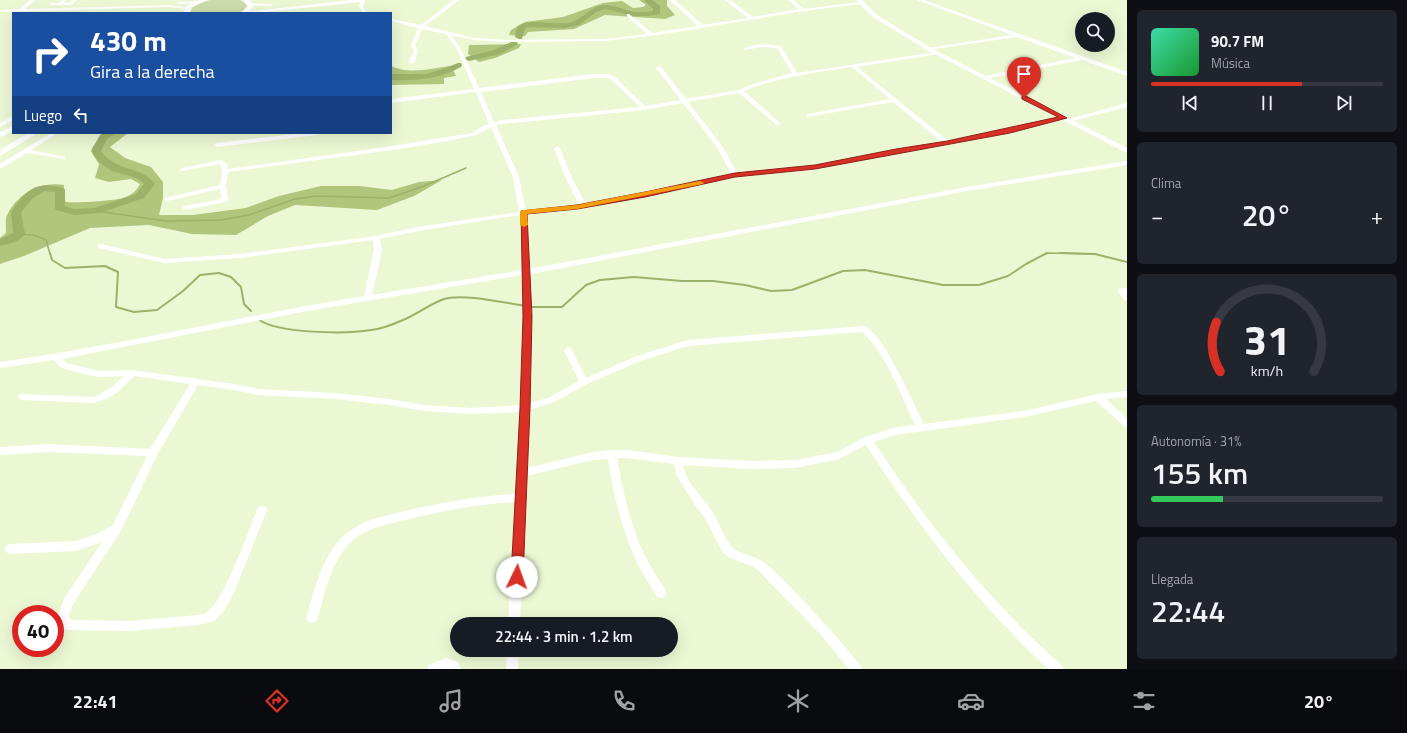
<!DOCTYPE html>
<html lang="es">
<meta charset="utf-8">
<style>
:root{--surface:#171b24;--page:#20242c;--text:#f1f3f6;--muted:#9ea1a6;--line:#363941;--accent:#d93025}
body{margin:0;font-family:"Titillium Web",sans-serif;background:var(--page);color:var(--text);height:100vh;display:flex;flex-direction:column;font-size:15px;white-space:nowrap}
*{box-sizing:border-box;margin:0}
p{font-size:13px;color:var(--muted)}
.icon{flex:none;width:22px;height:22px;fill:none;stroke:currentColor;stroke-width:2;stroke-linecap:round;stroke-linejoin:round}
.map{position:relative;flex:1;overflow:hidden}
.details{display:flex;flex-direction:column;gap:10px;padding:10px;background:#0d0f14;width:280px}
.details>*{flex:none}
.hud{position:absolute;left:12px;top:12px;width:380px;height:122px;border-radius:0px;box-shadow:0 4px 16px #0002;background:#1a4fa0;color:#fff;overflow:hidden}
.controls{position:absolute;left:1075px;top:12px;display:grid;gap:8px}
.controls a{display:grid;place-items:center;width:40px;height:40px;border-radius:50%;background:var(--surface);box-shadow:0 4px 16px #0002;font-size:20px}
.speed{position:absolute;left:12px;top:605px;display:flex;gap:8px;font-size:20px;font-weight:700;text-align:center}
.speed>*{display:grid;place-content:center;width:52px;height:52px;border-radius:50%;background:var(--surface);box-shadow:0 4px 16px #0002;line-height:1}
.speed .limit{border:6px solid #d22;background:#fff;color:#111}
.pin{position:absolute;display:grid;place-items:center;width:34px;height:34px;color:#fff;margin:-41px -17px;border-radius:50% 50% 50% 0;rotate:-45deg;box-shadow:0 0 4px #0007}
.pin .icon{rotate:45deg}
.me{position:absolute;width:44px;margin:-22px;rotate:3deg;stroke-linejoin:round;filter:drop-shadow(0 0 3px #0008)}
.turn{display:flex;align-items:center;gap:14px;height:84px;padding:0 12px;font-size:18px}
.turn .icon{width:52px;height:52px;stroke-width:2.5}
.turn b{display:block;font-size:28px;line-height:34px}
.then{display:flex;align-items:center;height:38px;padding:0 12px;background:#0003;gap:8px;font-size:15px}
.big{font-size:30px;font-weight:600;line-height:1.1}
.details .tile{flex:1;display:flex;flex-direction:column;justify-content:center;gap:6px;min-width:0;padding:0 14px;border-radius:6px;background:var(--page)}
.details .dial{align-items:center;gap:0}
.dial svg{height:104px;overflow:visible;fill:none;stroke:var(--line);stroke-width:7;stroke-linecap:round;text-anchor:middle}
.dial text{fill:var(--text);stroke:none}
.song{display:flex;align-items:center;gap:12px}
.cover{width:48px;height:48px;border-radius:6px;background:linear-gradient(135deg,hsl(160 70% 55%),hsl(130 70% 35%))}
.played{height:4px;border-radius:2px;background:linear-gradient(90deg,var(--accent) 65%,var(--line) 65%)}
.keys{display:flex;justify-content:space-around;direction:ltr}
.heat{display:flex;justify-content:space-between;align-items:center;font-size:22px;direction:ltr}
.charge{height:6px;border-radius:3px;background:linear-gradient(90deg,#34c759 31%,var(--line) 0)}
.trip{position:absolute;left:450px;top:617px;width:228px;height:40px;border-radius:20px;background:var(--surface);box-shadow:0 4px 16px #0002;font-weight:600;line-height:40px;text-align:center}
.menu{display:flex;height:64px;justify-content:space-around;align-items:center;background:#090b0e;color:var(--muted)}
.menu .icon{width:28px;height:28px}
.menu .on{color:var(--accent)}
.menu b{font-size:18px;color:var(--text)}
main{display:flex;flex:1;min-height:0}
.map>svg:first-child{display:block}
.green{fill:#cddcab}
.forest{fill:#b0c67d}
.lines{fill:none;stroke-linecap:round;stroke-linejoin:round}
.stream-far1{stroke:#9cb169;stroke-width:1.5}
.stream{stroke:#9cb169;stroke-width:2}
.river{fill:#9cb169;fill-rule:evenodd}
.minor{fill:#fff;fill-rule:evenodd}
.major{fill:#fff;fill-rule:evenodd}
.highway{fill:#fff;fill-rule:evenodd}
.route{fill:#d93025;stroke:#8d1f18}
.slow{fill:#f59e0b}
</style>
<main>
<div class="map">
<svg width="1127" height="669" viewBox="0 0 1127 669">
<rect width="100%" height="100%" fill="#ecf8d4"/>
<path class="green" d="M212,0H240L245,3L247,6L245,9L240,13H190C192,4 204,1 212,0Z"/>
<g class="forest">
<polygon points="639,0 667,0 667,6 675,15 665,19 605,15 574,29 528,32 525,36 509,35 511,30 525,22 563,17 603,3 622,1 633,8 643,7 646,5"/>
<polygon points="521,44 519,48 495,58 479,62 468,54 469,45"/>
<path d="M391,66C409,75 432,68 451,66L456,76L444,78V84L391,85Z"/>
<path d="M108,133H128L110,147L125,158L151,167L163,182V198L159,215H193L246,208L279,196L321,186H359L392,190L419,182L442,180L414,196L377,210L295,205L268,216L236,235L192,234L149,225L90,228L24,256L0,264V238L6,233C6,227 5,219 7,215C18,193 41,181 64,185L63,198L66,202C76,203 117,201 126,197C133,194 137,190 140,184L131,179L109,182L95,178L99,164L93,155L92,148L99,139Z"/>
</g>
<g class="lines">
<g class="stream-far1">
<polyline points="96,211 166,221 221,220 249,215 295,199 316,196 389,198 424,186 466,168"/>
<polyline points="19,234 34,235 46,240 50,254"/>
<polyline points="1045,254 1048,253 1096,254"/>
</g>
<g class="stream">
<polyline points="50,253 52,260 65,268 105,266 118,272 116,307 134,312 157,310 183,291 200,275 219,273 231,277 241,287 244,304 251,311"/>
<polyline points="1060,253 1095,254 1127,262"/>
<polyline points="530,307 562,307 586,285 600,280 634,277 682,281 713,281 745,285 771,291 792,290 843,271 865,270 943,285 979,285 1008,276 1026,264 1047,253"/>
<path d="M258,319C277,334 347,334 371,330C382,329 394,324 403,320C417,314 430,304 444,299C463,293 505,303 526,306"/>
</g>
<g class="river">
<path d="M644,0H652L660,6V14L648,16H634L605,9L596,12L579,25L564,28L528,27L525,28L522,39H519L515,37L517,27C529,16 555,27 572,22C584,18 591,6 604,5C611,5 617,7 623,9C632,13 643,13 653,11V9Z"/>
<polygon points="511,42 517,42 518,44 500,54 469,61 465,59 466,57 494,50"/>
<path d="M458,63H461L462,65L461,67C439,79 416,81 391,80V74H426L440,70Z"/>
<path d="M104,133H116L107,139L101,151C117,173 141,165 155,184L144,198L100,213L74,215L56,210L55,208V192L45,191L33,198L21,212L25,234C19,242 9,244 0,246V239L13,233L11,212C26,190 36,180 64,188L65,190V206L74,209L95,208L136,194L144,184C136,175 123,175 112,171C103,167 96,159 91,151L100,135Z"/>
</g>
<g class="minor">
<polygon points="30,0 35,0 25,9 169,5 190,8 188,9 169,7 0,12 0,10 19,9"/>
<polygon points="62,0 66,0 64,3 70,3 73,0 77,0 71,5 51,5 49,4 51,3 59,3"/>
<polygon points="351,0 365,0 363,6 367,13 363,13 359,6 360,2 256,13 242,13 244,12"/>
<path d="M454,0H459L425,26L474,38L507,40L605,39L647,34L627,16V14H629L652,33L698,26L670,0H675L703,25L748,18L725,0H730L753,17L799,9L788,0H793L804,9L861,2L863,3L861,4L803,11L665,34L605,41L507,42L474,40L451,35L461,49L479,88L593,74H608L615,77L645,106L681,100L656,68L659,66L661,67L686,99L739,90L753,84L792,73L777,48L762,47L744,50V49C754,43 769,44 781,46L797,73L936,52L938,53V54L857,67L948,141L1010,129L1064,115L1067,117L1010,133L896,153L815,169L735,177L577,209L526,215L529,269L967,187L1127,161V165L967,191L530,274L532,317L530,403L548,398L579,381L564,350L568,347L571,348L586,378L637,356L688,340L864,326C883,332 914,405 924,424L1024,411L1098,394L1127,391V397L1106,399L1127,419V427L1124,426L1096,401L1024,417L896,435L874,442C929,526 986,597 1061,665L1063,669H1048C977,603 919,527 866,445L839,459L795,468L750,469L683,465C687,486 706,499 715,517C721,526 724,538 731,546C740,556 756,555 766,564C777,573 787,584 797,594C819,617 840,640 860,665L862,669H849L821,635L757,569L749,565L728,557L722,551L707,521L695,505L677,476L674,464L627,458H617C623,491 630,524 644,554C650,567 658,578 665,589L666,593L665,597L661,598L657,597C649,583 641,571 634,556C621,526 613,492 608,459L593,460L526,476L520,624H508L515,502C478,504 441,511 405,520C386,525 366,528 352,541C331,561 325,592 318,618L316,622L312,623L308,622L306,618C314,592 320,564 337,543C342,536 349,531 356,527C371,518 388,515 405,511C441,503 478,496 516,494L520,412L471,414L424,411L389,405L335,399L258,395L234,390L198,385L157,455L121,531L73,604L69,616L71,620L131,621L198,615C201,614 205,614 207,612C223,603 249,530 257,510L258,507L262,506L266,507L267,510L233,595L224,611L214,621L198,625L131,631L68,630L64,629L57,617L65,597L102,542L76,551L10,554L6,552L5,549L6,546L10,544L76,541L97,534L113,525L147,456L48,452L0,455V447L48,444L150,449L190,384L134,376L118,392L108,398L94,403L22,400L19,399L18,397L19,395L22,394L94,397L112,387L124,376L99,377L83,374L60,367L54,360L0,368V362C122,345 242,316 364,296L374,250L373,240L240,258L165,263L99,248L97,246L99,244H101L165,259L240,254L376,236L418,227L519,212L513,177L491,127L476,135L447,141L393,150L228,172L226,186L228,199L225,202L185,210L182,208L185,206L221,199L220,189L167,201L164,199L165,198L220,185L222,171L220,164L181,171V169L183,168L221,160L226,163L228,169L393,146L447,137L472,133L485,125L489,124L476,92L391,103V99L474,89L457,49L446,34L422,29L415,46L418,50L415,62L412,64L409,62L414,50L411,46L418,28L391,21V19L421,25ZM852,67L890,99L809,114L807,115V117L893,102L942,142L896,149L815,165L737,173L723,147L688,102L739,93L778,126L780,125V123L744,91C778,77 815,73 852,67ZM593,78H607L611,79L640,107L502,120L494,122L481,92ZM683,103L717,147L731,174L585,203L571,176L560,148L557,146L554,148L565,176L579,205L526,211L519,177L496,125L502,124L644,110ZM520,215L522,270L372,295L382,250L380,239L418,231ZM522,275L524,317L521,405L471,408L424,405L389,399L335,393L258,389L234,384L132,370L99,371L66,363L62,359L307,311ZM862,332C887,355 901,395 915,425L896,427L865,437L837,452L795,460L750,461L678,457L627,450H612L593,452L527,468L529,410L554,402L587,384L643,360L688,346Z"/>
<polygon points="917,0 923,0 1127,72 1127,76 1082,60 983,79 982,78 985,76 1076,58 1017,37 927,50 927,49 929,48 1012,35"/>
<polygon points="200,1 202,2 202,3 178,4 176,3 178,2"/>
<polygon points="251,3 271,4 273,5 271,6 249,5 249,3"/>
<polygon points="1127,103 1127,107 1069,122 1066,120"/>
<polygon points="13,116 13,120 0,127 0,123"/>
<polygon points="51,133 58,133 31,150 65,157 65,159 27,153 0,169 0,164"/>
<polygon points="303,133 321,133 318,135 217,147 214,145 217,143"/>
<polygon points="1127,288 1127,301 1124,300 1118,291 1119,289"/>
<polygon points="507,650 519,650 518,669 506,669"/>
<polygon points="446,658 458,662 461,669 427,669 429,665"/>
</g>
<polygon class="major" points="856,0 862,0 877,15 931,48 1127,148 1127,153 927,50 873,17"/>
<g class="highway">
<polygon points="200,0 208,0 192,7 189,13 183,13 188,5"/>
<polygon points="243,0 250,0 254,6 247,13 241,13 248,6"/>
<polygon points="13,126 13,131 0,137 0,132"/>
<polygon points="28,133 38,133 0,156 0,150"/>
</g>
</g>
<polygon class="route" points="1022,96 1026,96 1067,118 1010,133 815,169 735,177 645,197 577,209 527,214 532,316 530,408 523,577 521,581 517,582 512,581 511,577 520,408 523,316 521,211 577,205 645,192 735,173 815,165 896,149 947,141 1058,117 1022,99"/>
<polygon class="slow" points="700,181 704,183 703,184 577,209 527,214 528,225 524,227 520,225 520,212 523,210 577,205"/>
</svg>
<div class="controls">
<a><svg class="icon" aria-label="search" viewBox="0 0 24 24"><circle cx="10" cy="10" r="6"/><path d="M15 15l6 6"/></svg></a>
</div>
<div class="speed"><div class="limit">40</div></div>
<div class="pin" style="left:1024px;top:98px;background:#d93025"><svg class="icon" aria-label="arrive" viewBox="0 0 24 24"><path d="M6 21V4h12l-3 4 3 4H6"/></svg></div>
<svg class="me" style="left:517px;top:577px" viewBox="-20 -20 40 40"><circle r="19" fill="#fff"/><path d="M0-13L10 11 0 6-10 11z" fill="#d93025"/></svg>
<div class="trip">22:44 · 3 min · 1.2 km</div>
<div class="hud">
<div class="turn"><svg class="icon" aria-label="right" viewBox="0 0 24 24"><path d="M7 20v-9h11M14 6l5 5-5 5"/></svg><div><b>430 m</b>Gira a la derecha</div></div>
<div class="then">Luego<svg class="icon" aria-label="left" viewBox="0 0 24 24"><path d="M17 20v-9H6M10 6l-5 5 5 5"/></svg></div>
</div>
</div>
<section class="details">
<div class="tile">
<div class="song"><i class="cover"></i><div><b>90.7 FM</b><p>Música</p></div></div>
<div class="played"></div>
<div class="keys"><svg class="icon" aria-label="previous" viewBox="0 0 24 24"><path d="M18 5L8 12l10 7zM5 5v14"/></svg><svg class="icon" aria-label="pause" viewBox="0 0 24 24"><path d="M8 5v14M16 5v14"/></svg><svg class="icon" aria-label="next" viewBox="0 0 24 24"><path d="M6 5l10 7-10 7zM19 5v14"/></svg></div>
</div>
<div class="tile"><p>Clima</p>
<div class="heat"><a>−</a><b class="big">20°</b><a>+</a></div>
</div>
<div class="tile dial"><svg viewBox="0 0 100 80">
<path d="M14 69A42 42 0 1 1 86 69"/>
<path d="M14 69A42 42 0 0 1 11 31" stroke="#d93025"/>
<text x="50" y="56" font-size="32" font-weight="700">31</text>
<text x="50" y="72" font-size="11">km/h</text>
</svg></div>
<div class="tile"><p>Autonomía · 31%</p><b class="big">155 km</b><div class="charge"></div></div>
<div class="tile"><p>Llegada</p><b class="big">22:44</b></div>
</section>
</main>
<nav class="menu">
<b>22:41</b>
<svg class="icon on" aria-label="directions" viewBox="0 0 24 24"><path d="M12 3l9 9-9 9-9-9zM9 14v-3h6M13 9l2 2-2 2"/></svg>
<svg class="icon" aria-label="music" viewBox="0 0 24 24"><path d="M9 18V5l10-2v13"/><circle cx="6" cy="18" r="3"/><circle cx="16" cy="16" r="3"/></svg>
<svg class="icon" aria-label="phone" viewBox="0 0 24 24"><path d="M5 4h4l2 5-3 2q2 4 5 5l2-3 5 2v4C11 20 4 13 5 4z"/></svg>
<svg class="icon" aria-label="climate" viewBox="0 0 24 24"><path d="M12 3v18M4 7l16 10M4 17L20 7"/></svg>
<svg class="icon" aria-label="car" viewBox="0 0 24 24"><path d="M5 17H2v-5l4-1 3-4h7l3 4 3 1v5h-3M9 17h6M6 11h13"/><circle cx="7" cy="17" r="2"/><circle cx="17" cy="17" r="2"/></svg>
<svg class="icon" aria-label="filters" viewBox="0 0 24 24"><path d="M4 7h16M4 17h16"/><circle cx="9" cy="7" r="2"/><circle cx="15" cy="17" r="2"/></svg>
<b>20°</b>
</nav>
